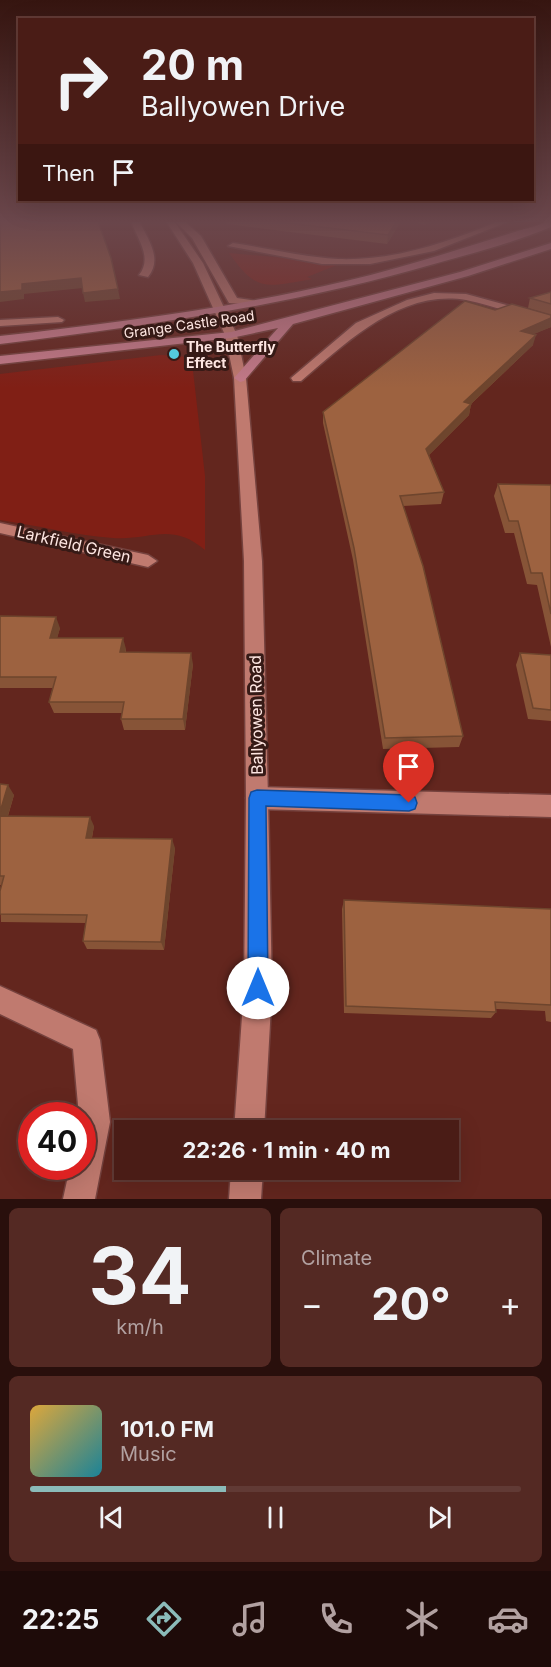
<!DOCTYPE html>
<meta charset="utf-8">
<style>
:root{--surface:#4a1c16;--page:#542923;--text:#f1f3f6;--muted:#b2a1a1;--line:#613a35;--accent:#8bbbb9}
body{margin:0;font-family:Inter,sans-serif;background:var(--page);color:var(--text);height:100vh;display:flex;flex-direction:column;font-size:22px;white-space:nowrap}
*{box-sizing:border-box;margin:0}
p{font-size:20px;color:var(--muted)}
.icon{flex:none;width:33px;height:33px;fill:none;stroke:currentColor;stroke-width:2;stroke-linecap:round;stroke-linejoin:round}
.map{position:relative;height:1199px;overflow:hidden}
.details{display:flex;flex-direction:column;gap:9px;padding:9px;background:#290f0c;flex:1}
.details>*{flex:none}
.top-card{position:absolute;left:18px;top:18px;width:516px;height:183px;border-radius:0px;box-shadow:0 6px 24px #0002,0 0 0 2px var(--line);background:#4a1c16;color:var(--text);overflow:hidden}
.speed{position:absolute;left:18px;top:1102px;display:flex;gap:12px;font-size:30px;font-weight:700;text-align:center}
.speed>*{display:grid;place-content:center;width:78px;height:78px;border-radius:50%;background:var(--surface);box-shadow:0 6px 24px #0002,0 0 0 2px var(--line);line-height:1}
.speed .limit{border:9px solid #d22;background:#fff;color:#111}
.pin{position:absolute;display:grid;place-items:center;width:51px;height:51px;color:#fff;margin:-62px -26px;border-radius:50% 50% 50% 0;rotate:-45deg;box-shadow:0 0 6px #0007}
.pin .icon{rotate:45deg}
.me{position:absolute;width:66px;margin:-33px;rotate:0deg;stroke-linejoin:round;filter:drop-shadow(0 0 4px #0008)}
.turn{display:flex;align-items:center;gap:21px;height:126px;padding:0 24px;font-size:27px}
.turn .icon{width:78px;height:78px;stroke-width:2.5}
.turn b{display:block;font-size:42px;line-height:51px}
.then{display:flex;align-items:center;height:57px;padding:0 24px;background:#0003;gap:12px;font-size:22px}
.big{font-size:45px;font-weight:700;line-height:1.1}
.details .card{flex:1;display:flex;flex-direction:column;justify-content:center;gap:9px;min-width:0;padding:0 21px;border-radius:9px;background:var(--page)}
.details .dial{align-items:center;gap:0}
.dial b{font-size:78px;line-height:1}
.song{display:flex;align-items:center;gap:18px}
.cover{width:72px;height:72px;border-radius:9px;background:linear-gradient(135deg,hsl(40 70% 55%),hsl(190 70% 35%))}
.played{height:6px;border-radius:3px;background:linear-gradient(90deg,var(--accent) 40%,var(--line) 40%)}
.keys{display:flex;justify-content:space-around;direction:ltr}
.heat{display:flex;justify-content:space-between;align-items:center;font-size:33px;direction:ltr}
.details .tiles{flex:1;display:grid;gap:9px;grid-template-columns:1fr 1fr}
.card:last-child{grid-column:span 2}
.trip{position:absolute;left:114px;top:1120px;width:345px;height:60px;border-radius:0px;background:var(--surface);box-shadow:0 6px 24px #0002,0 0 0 2px var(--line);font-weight:700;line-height:60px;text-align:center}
.menu{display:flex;height:96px;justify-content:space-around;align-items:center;background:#1e0b09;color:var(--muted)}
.menu .icon{width:42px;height:42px}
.menu .active{color:var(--accent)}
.menu b{font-size:27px;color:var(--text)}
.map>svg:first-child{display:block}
.green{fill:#801f15}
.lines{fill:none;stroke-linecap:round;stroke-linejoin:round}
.minor-casing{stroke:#75423e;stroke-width:3}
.tertiary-casing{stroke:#75423e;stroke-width:3}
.secondary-casing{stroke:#75423e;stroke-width:3}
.minor{fill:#c07a6f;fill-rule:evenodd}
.tertiary{fill:#c07a6f;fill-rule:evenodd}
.secondary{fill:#c47a89;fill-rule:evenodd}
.wall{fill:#875437}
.shaded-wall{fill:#6e452d}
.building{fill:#9d6240;stroke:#6e452d;stroke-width:1.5}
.route{fill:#1a73e8;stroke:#114b97;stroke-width:1.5}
.poi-dot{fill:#54cadd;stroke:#361a16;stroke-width:2}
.labels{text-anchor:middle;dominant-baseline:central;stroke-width:6;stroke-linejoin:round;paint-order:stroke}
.far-street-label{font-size:14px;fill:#fee6e2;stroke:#361a16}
.far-poi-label{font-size:14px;font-weight:bold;fill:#fee6e2;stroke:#361a16;text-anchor:start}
.street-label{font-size:16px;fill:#fee6e2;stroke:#361a16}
</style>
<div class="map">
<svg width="551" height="1199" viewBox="0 0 551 1199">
<rect width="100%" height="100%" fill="#63261e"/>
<g class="green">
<path d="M229,253L342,263L307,277L312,279C266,287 257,293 229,253Z"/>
<path d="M161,355L188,357L192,362L205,476V550C171,521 149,541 113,538C78,536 36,525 0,520V374Z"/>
</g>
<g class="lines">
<g class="minor-casing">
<g id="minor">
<path d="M131,221H139C148,239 163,259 148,277L139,275C153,257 137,239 131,221Z"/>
<path d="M499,221H510L434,251L370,264H322L228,246L233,243C268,248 303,257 338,259C394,261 449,242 499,221Z"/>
<path d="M434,293L466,294L551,317V324C523,317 495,306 466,300C401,289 347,342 301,381H293L291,378L356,323L407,300Z"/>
<polygon points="58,317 64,320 62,322 0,326 0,320"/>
<polygon points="0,523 148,555 157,561 148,567 0,533"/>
<polygon points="257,787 551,795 551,817 257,809 249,805 246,798 249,791"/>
<polygon points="0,986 96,1030 100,1040 110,1122 95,1199 63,1199 70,1167 82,1167 82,1116 79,1116 73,1049 0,1014"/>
</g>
</g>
<g class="tertiary-casing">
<g id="tertiary">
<polygon points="166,221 174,221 203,263 237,335 246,378 262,561 268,798 272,988 264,1131 234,1131 244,988 246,798 244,561 234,378 225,335 193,263"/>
<polygon points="175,221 184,221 201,236 237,298 258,301 258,305 229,303 192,238"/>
<polygon points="231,1170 263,1170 261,1199 229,1199"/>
</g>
</g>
<g class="secondary-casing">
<g id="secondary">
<path d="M551,221V227C513,243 473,253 434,264C292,305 146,326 0,344V336C116,323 232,308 346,281C415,265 483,241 551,221Z"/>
<polygon points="551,243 551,249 468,276 293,324 244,381 240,382 234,378 278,328 231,338 0,364 0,356 231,332 460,272"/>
</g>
</g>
<use href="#minor" class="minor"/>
<use href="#tertiary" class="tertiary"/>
<use href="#secondary" class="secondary"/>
</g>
<g class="wall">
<polygon points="224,221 401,221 387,244 227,224"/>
<polygon points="413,221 434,221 424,225"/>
<polygon points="551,292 551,315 528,308 530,298"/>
<polygon points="495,310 551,315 551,327 533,334 533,345 471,404 469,415 429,455 444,492 441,504 403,506 463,736 459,747 383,749 353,560 323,423 323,412"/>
<polygon points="498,484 551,486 551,647 537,585 527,584 514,533 505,533 494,496"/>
<polygon points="0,616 60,628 57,638 126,649 126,652 193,664 185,730 124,730 121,719 122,713 54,713 49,702 53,688 0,688"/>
<polygon points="520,653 551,655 551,721 528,719 516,665"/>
<polygon points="0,784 14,795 8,816 94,826 92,838 175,848 164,950 87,949 83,941 86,923 1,922 0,891 2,885 0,885"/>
<polygon points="344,900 551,909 551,1022 546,1021 545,1011 496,1009 496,1012 491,1018 344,1013 342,909"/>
</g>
<g class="shaded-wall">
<polygon points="397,221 401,221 387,244 388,235"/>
<polygon points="425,221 434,221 424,225"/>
<polygon points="81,278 83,288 24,294 24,299 0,302 0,292 22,284"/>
<polygon points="118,289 120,299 85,302 83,293"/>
<polygon points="551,318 551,327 518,341 521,331"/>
<polygon points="536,335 533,345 471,404 469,415 424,460 426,449 464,402"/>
<polygon points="56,617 60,628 54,649 50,638"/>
<polygon points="123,638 126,649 123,664 120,652"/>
<polygon points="191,653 193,664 185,730 183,719"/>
<polygon points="8,785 14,795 5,825 0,817 0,812"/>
<polygon points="90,817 94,826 90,847 86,838"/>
<polygon points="172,839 175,848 164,950 161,942"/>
</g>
<g class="building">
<polygon points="0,221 99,221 101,224 99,224 111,258 118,289 83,293 81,278 22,284 22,290 0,292"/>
<polygon points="271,221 397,221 388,235"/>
<polygon points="551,292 551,304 530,298"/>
<polygon points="465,301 495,310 512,304 551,315 551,318 521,331 536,335 464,402 471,404 426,449 444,492 400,496 423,566 463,736 385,738 354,548 323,412"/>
<polygon points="498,484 551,485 551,614 542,573 531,573 518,521 509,521"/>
<polygon points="0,616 56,617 50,638 123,638 120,652 191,653 183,719 121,719 124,702 49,702 56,677 0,677"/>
<polygon points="520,653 551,655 551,710 533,708"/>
<polygon points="0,784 8,785 0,812"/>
<polygon points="0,816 90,817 86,838 172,839 161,942 83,941 87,915 0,914 0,891 4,876 0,876"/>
<polygon points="344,900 551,909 551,1005 495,1002 496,1012 346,1006"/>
</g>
<linearGradient id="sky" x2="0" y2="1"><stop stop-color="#361510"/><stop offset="0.57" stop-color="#6b474c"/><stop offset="1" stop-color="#6b474c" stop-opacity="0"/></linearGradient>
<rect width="551" height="388" fill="url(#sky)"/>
<polygon class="route" points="257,790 409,795 415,797 417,803 415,809 409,811 266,806 268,988 265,996 258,999 251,996 248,988 249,798 251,792"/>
<circle class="poi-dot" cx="174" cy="354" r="6"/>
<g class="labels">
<g class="far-street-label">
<text transform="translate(189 324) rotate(-8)">Grange Castle Road</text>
</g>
<g class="far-poi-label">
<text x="186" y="346">The Butterfly<tspan x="186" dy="16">Effect</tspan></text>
</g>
<g class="street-label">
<text transform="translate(74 544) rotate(13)">Larkfield Green</text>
<text transform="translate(256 715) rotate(-91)">Ballyowen Road</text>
</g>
</g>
</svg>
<div class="speed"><div class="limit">40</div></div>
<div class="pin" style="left:409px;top:803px;background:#d93025"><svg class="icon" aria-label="arrive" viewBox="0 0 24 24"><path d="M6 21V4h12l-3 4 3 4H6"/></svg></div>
<svg class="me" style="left:258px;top:988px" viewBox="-20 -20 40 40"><circle r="19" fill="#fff"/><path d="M0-13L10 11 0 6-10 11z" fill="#1a73e8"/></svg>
<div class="trip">22:26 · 1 min · 40 m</div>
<div class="top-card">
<div class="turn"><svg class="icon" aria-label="right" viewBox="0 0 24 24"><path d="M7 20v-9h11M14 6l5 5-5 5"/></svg><div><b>20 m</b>Ballyowen Drive</div></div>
<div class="then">Then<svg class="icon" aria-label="arrive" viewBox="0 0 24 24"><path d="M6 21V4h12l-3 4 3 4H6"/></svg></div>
</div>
</div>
<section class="details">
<div class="tiles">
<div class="card dial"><b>34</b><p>km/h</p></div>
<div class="card"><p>Climate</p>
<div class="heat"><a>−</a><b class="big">20°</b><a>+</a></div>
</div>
<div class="card">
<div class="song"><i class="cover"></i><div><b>101.0 FM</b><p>Music</p></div></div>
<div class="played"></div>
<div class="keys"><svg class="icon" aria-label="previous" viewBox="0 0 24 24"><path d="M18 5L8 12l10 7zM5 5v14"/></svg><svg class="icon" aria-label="pause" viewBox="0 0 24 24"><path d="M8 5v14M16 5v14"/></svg><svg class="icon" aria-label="next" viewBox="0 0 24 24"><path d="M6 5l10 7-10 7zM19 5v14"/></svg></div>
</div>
</div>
</section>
<nav class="menu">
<b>22:25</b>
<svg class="icon active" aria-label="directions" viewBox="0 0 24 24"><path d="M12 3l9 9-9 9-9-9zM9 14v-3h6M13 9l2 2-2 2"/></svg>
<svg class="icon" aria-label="music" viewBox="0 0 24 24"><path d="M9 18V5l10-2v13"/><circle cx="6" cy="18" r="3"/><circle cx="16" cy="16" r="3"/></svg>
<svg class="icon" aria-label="phone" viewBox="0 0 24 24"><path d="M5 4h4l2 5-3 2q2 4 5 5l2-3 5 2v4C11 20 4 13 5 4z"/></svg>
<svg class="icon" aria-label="climate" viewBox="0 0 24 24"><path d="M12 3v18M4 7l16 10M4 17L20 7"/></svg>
<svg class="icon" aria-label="car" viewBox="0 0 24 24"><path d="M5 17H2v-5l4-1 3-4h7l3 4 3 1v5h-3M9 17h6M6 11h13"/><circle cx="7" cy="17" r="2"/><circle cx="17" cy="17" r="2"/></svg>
</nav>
